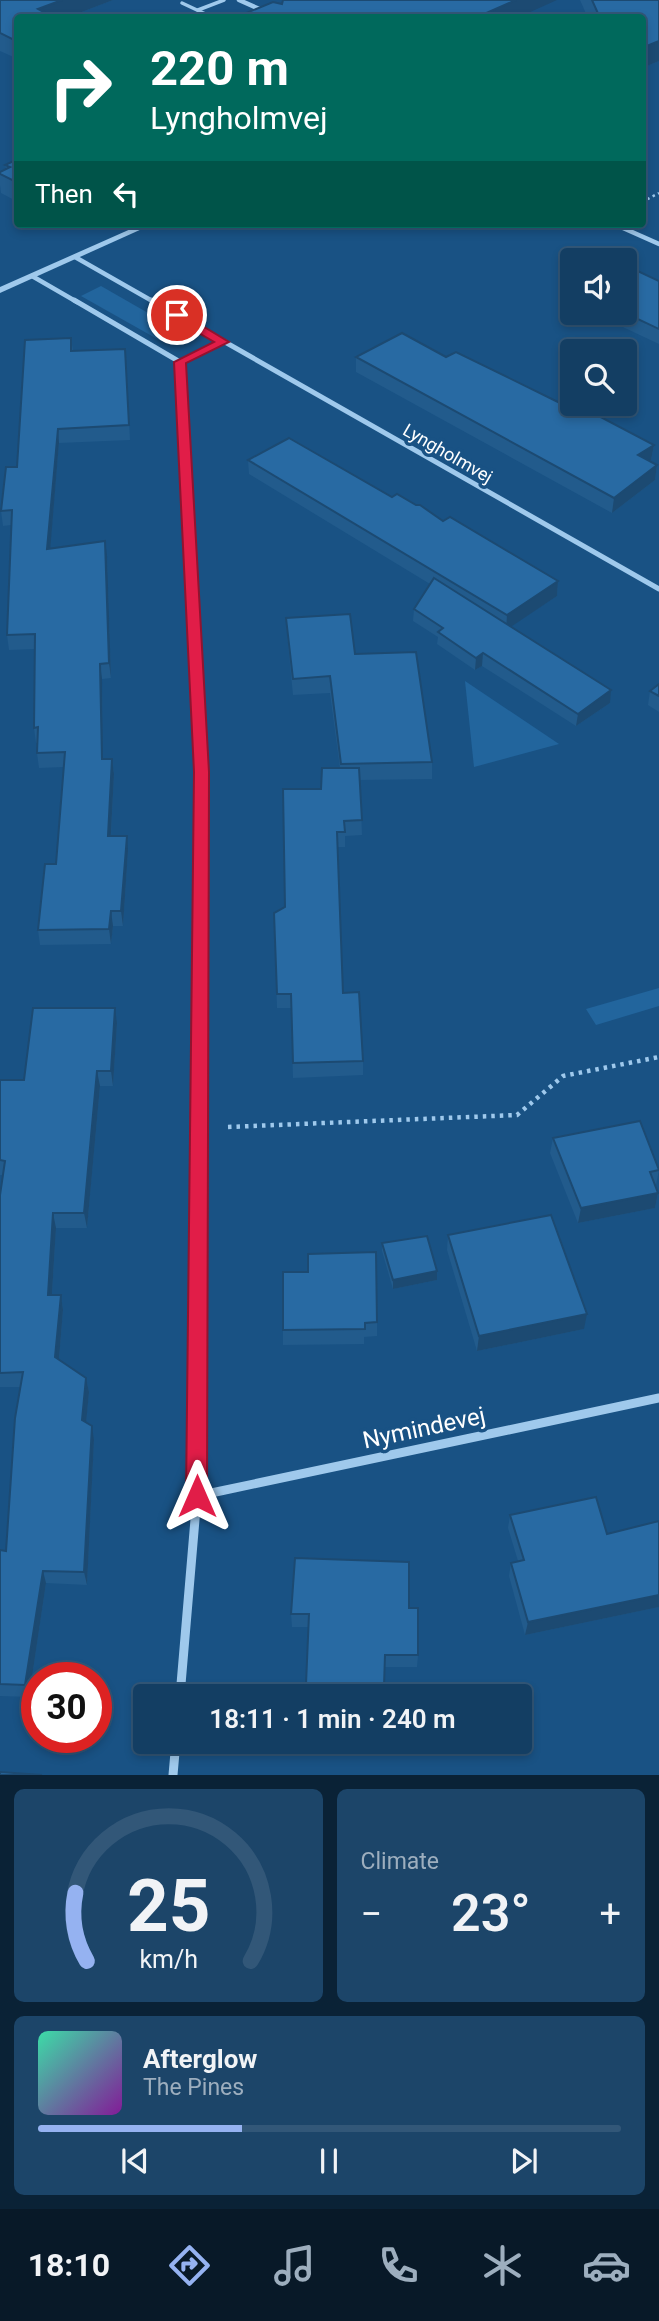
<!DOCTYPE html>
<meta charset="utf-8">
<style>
:root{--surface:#133e63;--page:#1c4569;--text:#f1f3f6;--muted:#9daebe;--line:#325778;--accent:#95b2f1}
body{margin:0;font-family:Roboto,sans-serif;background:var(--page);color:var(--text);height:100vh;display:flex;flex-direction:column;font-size:26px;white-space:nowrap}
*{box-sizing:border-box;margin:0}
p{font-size:23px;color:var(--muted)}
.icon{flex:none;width:38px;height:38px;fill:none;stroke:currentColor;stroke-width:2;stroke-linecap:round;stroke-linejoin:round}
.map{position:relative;height:1775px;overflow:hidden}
.sheet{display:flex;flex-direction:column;gap:14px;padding:14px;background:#0a2236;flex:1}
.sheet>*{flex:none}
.banner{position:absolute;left:14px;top:14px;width:632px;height:214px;border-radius:7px;box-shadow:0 4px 10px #0003,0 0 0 2px var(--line);background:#00695c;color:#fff;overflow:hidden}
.tools{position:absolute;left:560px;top:248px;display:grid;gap:14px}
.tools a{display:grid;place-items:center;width:77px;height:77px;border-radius:7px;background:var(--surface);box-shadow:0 4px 10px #0003,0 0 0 2px var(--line);font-size:35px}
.speed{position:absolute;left:21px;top:1662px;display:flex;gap:14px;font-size:35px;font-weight:700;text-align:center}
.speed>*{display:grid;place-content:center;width:91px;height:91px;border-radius:50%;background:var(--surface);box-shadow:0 4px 10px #0003,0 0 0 2px var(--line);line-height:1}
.speed .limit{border:10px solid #d22;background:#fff;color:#111}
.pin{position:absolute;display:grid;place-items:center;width:60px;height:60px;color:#fff;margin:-30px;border:4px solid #fff;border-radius:50%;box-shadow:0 2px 7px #0007}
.me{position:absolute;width:77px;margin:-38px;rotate:0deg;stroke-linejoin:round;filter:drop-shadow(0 0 5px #0008)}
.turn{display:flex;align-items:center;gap:24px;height:147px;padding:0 21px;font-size:32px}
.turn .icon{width:91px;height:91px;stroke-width:2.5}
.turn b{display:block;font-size:49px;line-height:60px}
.then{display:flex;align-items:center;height:66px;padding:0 21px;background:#0003;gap:14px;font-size:26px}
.big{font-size:52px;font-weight:600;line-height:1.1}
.sheet .tile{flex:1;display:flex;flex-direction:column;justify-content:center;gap:10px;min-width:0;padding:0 24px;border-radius:10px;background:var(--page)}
.sheet .dial{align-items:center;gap:0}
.dial svg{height:182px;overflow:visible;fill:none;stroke:var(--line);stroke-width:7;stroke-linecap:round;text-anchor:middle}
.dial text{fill:var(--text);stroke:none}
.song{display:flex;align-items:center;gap:21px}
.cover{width:84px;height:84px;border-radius:10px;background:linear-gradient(135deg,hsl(160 70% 55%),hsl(290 70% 35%))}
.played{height:7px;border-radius:4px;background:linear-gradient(90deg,var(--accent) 35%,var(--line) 35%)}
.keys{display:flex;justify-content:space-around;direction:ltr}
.heat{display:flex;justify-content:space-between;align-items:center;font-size:38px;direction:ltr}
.sheet .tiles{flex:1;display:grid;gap:14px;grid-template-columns:1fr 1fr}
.tile:last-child{grid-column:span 2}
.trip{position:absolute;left:133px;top:1684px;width:399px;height:70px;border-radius:7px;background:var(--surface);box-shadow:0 4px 10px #0003,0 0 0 2px var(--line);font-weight:600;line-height:70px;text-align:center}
.tab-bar{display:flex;height:112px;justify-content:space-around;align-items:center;background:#081928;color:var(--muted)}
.tab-bar .icon{width:49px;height:49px}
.tab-bar .current{color:var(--accent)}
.tab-bar b{font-size:32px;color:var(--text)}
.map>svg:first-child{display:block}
.green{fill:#22659d}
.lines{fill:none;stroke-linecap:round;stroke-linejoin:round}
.path-far1{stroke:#9fc9ec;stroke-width:2.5;stroke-dasharray:2.5 3.5;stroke-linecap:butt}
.path{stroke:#9fc9ec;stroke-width:4.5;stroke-dasharray:3.5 5;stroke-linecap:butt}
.service{stroke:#9fc9ec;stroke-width:3.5}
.minor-far3{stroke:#9fc9ec;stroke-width:4.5}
.minor-far2{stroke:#9fc9ec;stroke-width:5}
.minor-far1{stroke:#9fc9ec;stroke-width:7}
.minor{stroke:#9fc9ec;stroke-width:9}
.tertiary{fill:#9fc9ec;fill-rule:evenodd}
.wall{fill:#225b8c}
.shaded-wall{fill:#1c4a72}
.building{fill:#286aa3;stroke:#1c4a72;stroke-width:2}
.route{fill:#e11d48;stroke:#92132f;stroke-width:2}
.labels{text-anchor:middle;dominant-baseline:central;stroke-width:7;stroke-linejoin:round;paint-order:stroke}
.far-street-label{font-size:18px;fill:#fff;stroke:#195284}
.near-street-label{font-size:24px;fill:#fff;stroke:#195284}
</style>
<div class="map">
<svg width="659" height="1775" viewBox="0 0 659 1775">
<rect width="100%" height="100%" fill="#195284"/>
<g class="green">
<polygon points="101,286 176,329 181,334 181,338 167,342 159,340 81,296"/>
<polygon points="465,681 559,744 474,767"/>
<polygon points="659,988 659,1006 596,1025 586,1009"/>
</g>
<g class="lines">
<polyline class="path-far1" points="642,202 659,193"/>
<polyline class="path" points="228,1127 517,1115 563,1076 659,1057"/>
<g class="service">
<polyline points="182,3 214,18"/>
<polyline points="198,10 224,0"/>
</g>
<g class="minor-far3">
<polyline points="239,0 280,18"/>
<polyline points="614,224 659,244"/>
<polyline points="75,257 154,302"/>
<polyline points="32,276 77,302"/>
</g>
<g class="minor-far2">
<polyline points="74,300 180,362 223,342"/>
<polyline points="151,300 659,589"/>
<polyline points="180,362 196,683"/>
</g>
<polyline class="minor-far1" points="196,681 201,791 199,1165"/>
<g class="minor">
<polyline points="197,1496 659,1398"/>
<polyline points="180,1696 197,1496 199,1164"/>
<polyline points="173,1775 176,1741"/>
</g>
<polygon class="tertiary" points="142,224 153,224 0,293 0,287"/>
</g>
<g class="wall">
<polygon points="0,0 113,0 66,18 18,18 18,59 0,51"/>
<polygon points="580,0 659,0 659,61 642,68 642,18 588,18"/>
<polygon points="18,159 18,202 1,193 0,185 0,172 6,169 5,165"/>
<polygon points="659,281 659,344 593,313 625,313"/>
<polygon points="572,286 572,303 568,301 569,288"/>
<polygon points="71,338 73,351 126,363 130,440 59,443 50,548 107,556 111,678 102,679 103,759 112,759 114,774 111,836 128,851 123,926 113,926 111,944 40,945 38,930 56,864 64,767 39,768 37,753 37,743 36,743 34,728 35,649 9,650 7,635 11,525 3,526 1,511 17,467"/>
<polygon points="356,357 446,357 558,402 654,445 651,460 650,461 657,465 655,480 612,513 356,372"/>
<polygon points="248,460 392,497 443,521 558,581 557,596 511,626 610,703 576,726 482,666 475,670 437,644 438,637 413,621 414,609 430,584 249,474"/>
<polygon points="286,618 355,654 432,762 432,779 360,780 362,835 345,836 345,847 338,847 343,993 363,1061 363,1075 293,1078 291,1008 277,1008 274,913 285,907 321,789 340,768 330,693 293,695 287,634"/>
<polygon points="659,684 659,712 648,705 650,691"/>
<polygon points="117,1023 113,1086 100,1086 87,1228 56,1228 52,1295 61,1295 63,1310 59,1360 86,1378 89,1392 86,1422 94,1440 87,1585 46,1583 29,1697 0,1696 0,1550 6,1551 20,1387 0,1387 0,1195 3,1175 0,1175 0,1080 24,1080"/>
<polygon points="553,1138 659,1170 656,1185 658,1193 655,1208 578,1223 550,1153"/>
<polygon points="448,1235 584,1329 477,1351 447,1250"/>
<polygon points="382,1243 437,1271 437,1280 393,1289 382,1251"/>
<polygon points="377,1322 377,1336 364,1337 364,1344 283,1345 283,1330"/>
<polygon points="510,1515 607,1534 659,1521 659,1607 525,1635 509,1576 511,1563 518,1561 508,1528"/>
<polygon points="409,1608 418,1655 417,1667 384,1667 384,1696 307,1696 309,1627 292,1627 291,1614"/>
</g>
<g class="shaded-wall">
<polygon points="62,0 113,0 66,18 39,18 38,9"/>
<polygon points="516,0 557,0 517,18 475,18"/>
<polygon points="659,41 659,61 642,68 642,48"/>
<polygon points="58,429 59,443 49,564 47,549"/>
<polygon points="654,445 651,460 636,471 638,455"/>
<polygon points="657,465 655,480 612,513 614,498"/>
<polygon points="105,541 107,556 111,678 109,663"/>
<polygon points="558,581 557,596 506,630 507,615"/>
<polygon points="483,653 482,666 475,670 476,658"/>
<polygon points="100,664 102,679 103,774 102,759"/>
<polygon points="611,690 610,703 576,726 578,714"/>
<polygon points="112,759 114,774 110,851 108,836"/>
<polygon points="127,836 128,851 123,926 121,911"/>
<polygon points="111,911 113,926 111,944 109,929"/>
<polygon points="115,1008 117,1023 113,1086 111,1071"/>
<polygon points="97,1071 100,1086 87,1228 84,1213"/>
<polygon points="658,1193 655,1208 578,1223 581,1208"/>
<polygon points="53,1213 56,1228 51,1309 48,1295"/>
<polygon points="437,1271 437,1280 393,1289 393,1280"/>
<polygon points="61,1295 63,1310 58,1371 55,1357"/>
<polygon points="587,1314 584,1329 477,1351 479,1336"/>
<polygon points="86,1378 89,1392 85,1434 82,1420"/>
<polygon points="92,1426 94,1440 87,1585 84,1572"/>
<polygon points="43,1571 46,1583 29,1697 25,1685"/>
<polygon points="659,1595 659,1607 525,1635 528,1622"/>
</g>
<g class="building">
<polygon points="0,0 62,0 38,9 55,18 18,18 18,42 0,33"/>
<polygon points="283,0 516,0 475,18 234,18 273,2 282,4"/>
<polygon points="592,0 659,0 659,41 642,48 642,18 600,18"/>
<polygon points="18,159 18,183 0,174 0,172 10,167 5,165"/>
<polygon points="625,265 659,281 659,329 625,313"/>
<polygon points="402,333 446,357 456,352 558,402 565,398 572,402 572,404 576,404 654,445 638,455 657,465 614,498 356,357"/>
<polygon points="71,338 71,351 125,349 129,425 58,429 47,549 105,541 109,663 100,664 102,759 112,759 108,836 127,836 121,911 111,911 109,929 38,930 45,864 56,864 65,752 37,753 38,727 34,728 35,634 7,635 12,510 1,511 6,467 17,467 25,340"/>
<polygon points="289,438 392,497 397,494 416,505 420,505 443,521 450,517 558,581 507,615 248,460"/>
<polygon points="434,578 611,690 578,714 483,653 476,658 438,632 443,628 414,609"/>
<polygon points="350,614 355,654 416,652 432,762 341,764 330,676 293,679 286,618"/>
<polygon points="659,684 659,696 650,691"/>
<polygon points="322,768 359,768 362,820 344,821 345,832 337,832 343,993 359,992 363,1061 293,1063 291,994 277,994 274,913 285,907 283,789 321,789"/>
<polygon points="33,1008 115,1008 111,1071 97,1071 84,1213 53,1213 48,1295 61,1295 55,1357 86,1378 82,1420 92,1426 84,1572 43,1571 25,1685 0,1684 0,1550 6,1551 15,1418 23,1372 0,1373 0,1195 5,1161 0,1160 0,1080 24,1080"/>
<polygon points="640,1121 659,1170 650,1172 658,1193 581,1208 553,1138"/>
<polygon points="551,1215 587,1314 479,1336 448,1235"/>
<polygon points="427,1236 437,1271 393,1280 382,1243"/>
<polygon points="376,1252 377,1322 365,1323 365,1329 283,1330 283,1272 308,1272 308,1254"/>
<polygon points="596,1497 607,1534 659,1521 659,1595 528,1622 511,1563 524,1560 510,1515"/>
<polygon points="295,1558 409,1562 409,1608 418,1608 418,1655 385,1655 384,1686 306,1684 309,1614 291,1614"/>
<polygon points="0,1772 42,1775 0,1775"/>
</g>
<polygon class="route" points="173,313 181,313 229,342 186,363 209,772 207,1496 204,1503 197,1505 189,1503 186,1496 194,772 174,362 214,342 173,318"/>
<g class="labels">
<g class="far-street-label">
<text transform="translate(448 453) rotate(30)">Lyngholmvej</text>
</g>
<g class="near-street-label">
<text transform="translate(424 1428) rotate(-12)">Nymindevej</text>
</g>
</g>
</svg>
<div class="tools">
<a><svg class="icon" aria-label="sound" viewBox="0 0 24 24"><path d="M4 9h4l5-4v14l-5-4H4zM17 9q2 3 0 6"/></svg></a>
<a><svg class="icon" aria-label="search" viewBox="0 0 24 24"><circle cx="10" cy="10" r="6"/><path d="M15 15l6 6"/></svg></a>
</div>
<div class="speed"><div class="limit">30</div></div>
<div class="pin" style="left:177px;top:315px;background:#d93025"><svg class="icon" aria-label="arrive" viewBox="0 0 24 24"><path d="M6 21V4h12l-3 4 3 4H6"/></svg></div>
<svg class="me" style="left:197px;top:1496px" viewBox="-20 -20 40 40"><path d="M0-17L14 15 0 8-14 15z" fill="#e11d48" stroke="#fff" stroke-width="4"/></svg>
<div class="trip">18:11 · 1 min · 240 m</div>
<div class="banner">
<div class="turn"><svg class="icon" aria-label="right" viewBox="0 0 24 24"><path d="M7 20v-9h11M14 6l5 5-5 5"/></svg><div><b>220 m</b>Lyngholmvej</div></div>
<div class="then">Then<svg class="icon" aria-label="left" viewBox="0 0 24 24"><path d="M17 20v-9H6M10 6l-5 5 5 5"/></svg></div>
</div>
</div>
<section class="sheet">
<div class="tiles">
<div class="tile dial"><svg viewBox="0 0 100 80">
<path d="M14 69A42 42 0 1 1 86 69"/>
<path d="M14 69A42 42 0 0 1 9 39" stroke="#95b2f1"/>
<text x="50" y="56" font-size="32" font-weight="700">25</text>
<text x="50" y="72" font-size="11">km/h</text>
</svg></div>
<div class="tile"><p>Climate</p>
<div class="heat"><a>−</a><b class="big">23°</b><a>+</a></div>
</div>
<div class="tile">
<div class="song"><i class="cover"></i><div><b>Afterglow</b><p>The Pines</p></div></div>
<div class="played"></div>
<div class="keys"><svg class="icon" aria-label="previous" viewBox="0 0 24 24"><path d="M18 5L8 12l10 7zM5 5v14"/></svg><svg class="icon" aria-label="pause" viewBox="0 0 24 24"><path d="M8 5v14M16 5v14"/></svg><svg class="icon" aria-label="next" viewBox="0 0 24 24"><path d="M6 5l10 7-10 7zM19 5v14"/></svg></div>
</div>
</div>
</section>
<nav class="tab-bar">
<b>18:10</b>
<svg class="icon current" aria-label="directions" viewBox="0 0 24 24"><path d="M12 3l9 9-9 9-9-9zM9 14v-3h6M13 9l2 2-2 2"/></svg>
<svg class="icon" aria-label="music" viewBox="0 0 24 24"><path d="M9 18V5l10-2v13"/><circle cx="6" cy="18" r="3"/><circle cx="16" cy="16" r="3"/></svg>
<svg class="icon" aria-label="phone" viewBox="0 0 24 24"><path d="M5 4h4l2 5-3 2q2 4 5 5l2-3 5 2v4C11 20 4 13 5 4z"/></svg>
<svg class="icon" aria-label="climate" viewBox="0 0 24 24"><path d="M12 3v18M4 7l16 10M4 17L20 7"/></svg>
<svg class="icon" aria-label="car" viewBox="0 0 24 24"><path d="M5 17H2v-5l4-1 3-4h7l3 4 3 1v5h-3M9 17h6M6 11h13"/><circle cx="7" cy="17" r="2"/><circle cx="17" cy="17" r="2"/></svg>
</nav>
